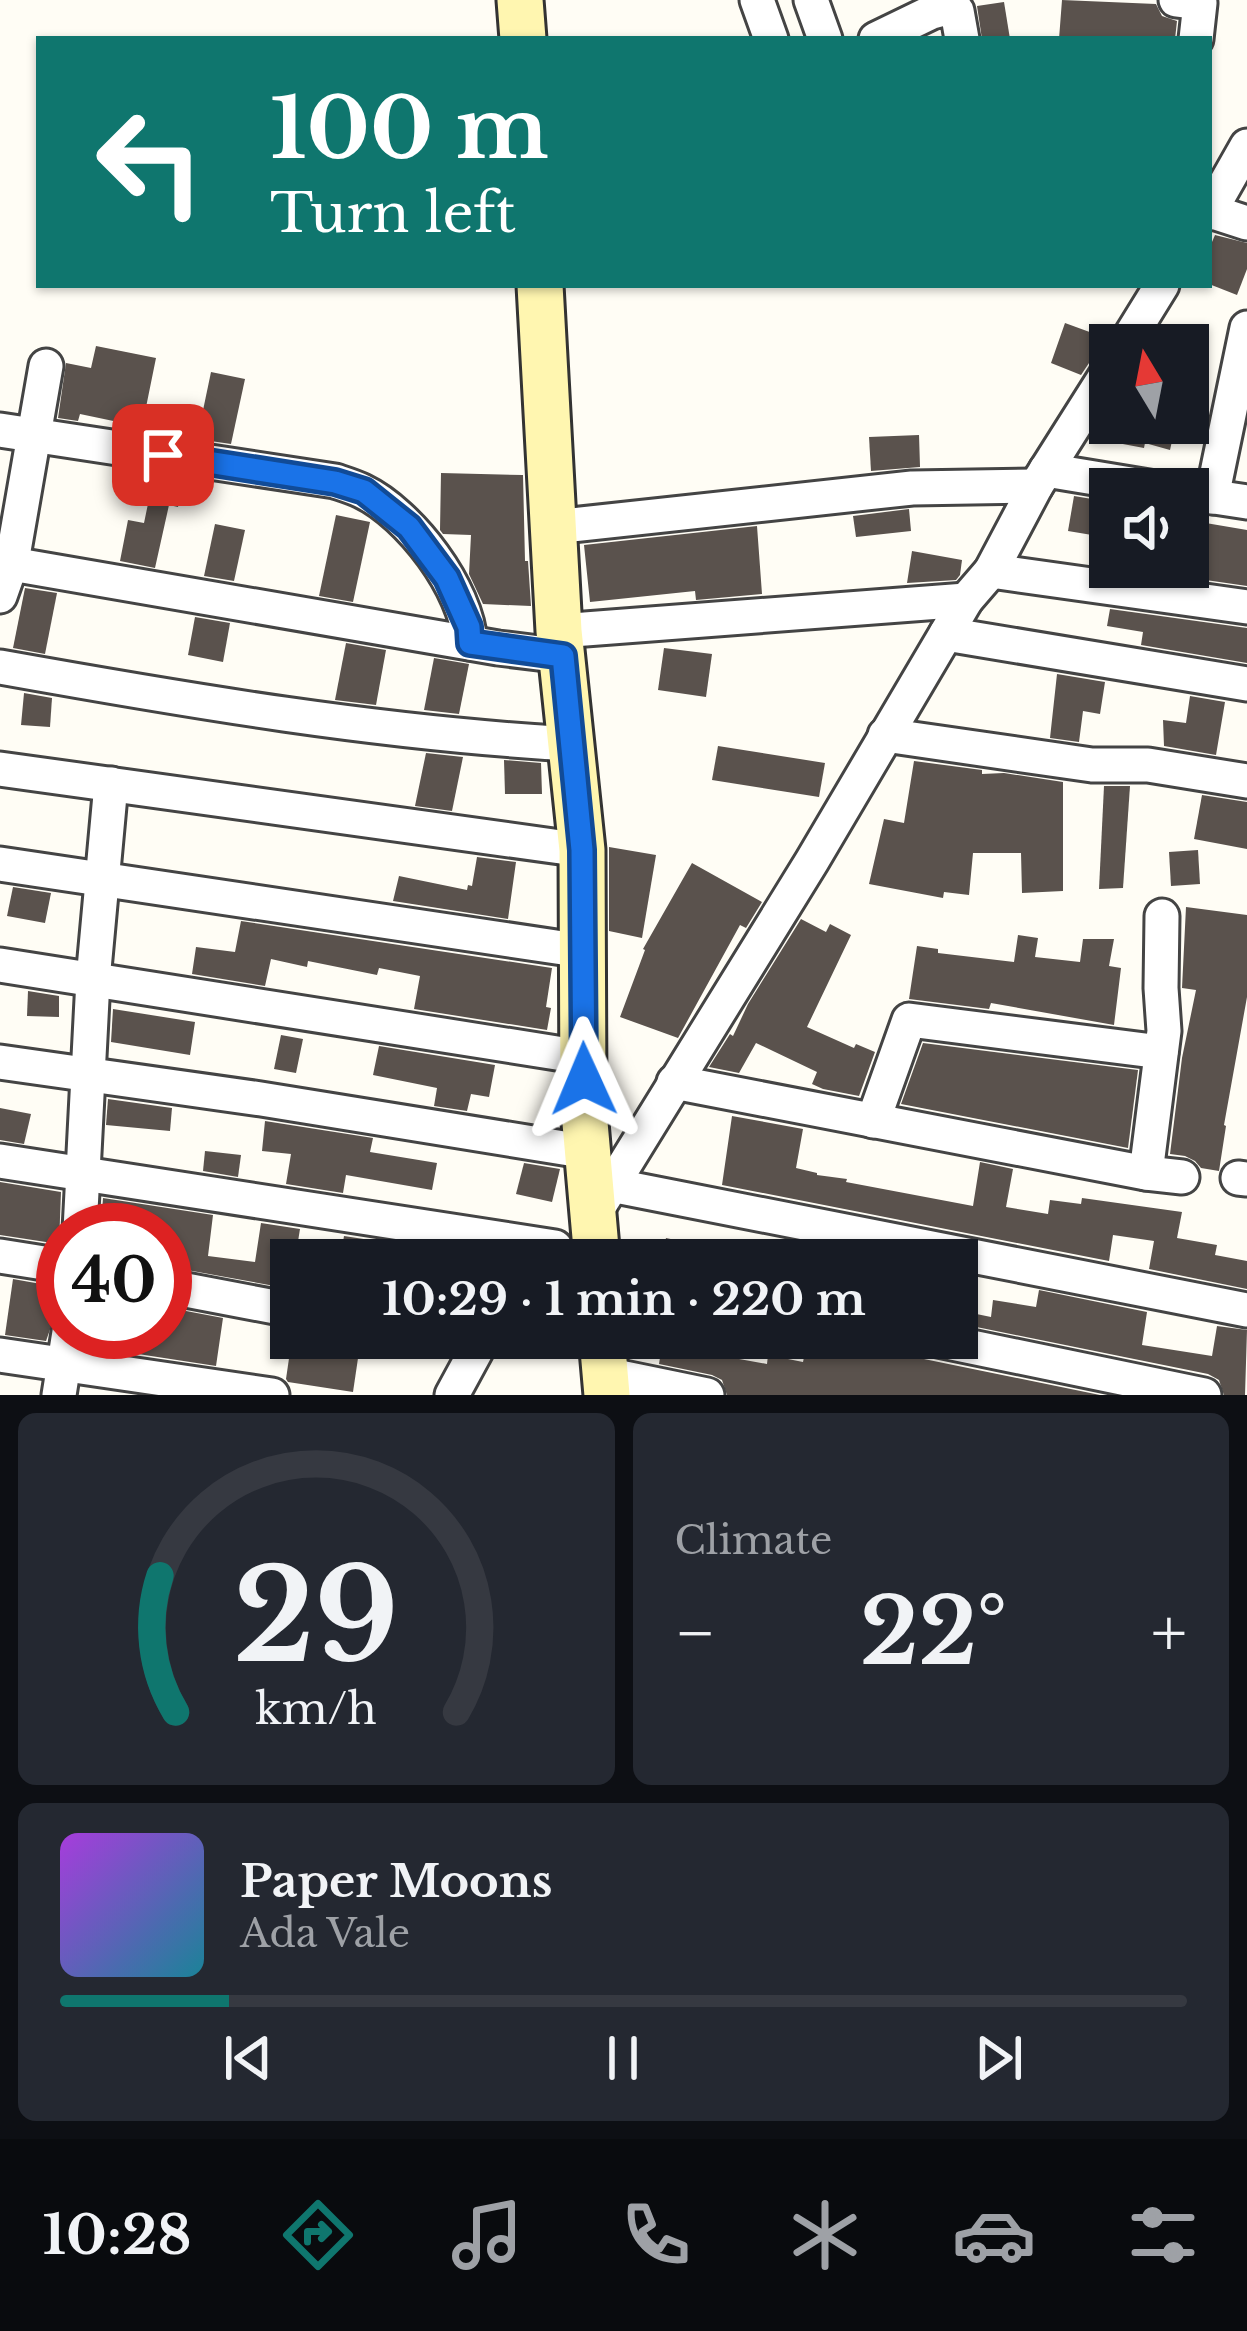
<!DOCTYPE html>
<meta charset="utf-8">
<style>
:root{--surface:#171b24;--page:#242831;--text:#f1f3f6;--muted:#9ea1a6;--line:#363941;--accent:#0f766e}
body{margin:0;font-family:"Libre Baskerville",serif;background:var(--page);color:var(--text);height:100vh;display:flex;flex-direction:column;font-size:45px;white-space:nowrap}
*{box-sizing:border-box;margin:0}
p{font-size:39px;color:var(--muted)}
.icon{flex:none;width:66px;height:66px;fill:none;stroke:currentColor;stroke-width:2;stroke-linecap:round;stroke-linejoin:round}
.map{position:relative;height:1395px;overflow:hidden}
.panel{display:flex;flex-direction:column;gap:18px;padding:18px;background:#0d0f14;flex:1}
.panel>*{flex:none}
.guide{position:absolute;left:36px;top:36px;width:1176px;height:252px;border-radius:0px;box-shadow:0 3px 9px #0004;background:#0f766e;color:#fff;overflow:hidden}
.needle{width:78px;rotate:350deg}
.controls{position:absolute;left:1089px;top:324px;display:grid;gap:24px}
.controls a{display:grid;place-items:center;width:120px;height:120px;border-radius:0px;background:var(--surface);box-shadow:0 3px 9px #0004;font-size:60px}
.speed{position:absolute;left:36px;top:1203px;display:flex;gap:24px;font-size:60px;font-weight:700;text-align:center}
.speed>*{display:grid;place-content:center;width:156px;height:156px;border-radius:50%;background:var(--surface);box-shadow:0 3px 9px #0004;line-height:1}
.speed .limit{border:18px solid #d22;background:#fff;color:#111}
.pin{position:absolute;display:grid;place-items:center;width:102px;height:102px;color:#fff;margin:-51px;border-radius:24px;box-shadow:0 6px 18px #0006}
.me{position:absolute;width:132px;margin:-66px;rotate:359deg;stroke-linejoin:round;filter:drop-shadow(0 0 9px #0008)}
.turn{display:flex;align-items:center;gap:42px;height:252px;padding:0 36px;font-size:54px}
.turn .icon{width:156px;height:156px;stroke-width:2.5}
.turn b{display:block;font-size:84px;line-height:102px}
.big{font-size:90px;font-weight:700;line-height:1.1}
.panel .card{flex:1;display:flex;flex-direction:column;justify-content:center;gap:18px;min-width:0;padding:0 42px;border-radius:18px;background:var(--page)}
.panel .dial{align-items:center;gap:0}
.dial svg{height:312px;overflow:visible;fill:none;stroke:var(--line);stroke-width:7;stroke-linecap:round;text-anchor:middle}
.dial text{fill:var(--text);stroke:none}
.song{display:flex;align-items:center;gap:36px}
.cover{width:144px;height:144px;border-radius:18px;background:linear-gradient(135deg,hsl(280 70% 55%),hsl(190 70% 35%))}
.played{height:12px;border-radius:6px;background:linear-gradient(90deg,var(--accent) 15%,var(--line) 15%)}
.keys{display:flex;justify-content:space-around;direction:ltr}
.heat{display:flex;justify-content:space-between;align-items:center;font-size:66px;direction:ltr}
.panel .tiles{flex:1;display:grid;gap:18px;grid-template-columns:1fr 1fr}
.card:last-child{grid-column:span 2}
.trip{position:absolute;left:270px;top:1239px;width:708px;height:120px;border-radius:0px;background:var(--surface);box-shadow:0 3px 9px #0004;font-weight:700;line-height:120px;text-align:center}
.dock{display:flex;height:192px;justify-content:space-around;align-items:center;background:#090b0e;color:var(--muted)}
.dock .icon{width:84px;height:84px}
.dock .selected{color:var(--accent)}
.dock b{font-size:54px;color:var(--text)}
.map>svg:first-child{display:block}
.building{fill:#5a524d}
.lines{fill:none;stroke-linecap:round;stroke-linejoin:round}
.street-casing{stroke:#444;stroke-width:39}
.secondary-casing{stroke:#333;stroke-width:51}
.street{stroke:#fff;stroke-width:33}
.secondary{stroke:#fff6b0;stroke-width:45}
.route-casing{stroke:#114b97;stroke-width:30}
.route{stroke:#1a73e8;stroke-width:21}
</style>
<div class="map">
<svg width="1247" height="1395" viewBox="0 0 1247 1395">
<rect width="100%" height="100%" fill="#fffdf5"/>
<g class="building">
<polygon points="1062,0 1156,4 1162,16 1177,21 1175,39 1059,39"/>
<polygon points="1004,2 1010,39 982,39 977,6"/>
<polygon points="1215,235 1247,243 1247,269 1237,295 1209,284 1209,249"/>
<polygon points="1065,323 1106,338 1105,349 1093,357 1081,375 1051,363"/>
<polygon points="96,346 156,358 142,427 80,414 78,421 58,418 66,363 91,368"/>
<polygon points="211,372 245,379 231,444 197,439"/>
<polygon points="1101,423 1176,423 1170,450 1145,443 1144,448 1091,438"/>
<polygon points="919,435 920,467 871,471 869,437"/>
<polygon points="441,473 523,475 525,561 528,561 531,606 483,604 469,574 471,535 443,534 440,530"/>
<polygon points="154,475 184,479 178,507 169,505 155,568 120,561 128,520 144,523"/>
<polygon points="1074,496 1110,502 1110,538 1068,531"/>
<polygon points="909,509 911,531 856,537 853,516"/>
<polygon points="336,515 370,522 353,602 319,596"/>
<polygon points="1188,520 1247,530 1247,586 1116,567 1188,567"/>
<polygon points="215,524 245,530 234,581 204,576"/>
<polygon points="757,526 762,594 696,600 695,591 590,602 584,545"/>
<polygon points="912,551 962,560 960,575 956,580 907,583"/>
<polygon points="25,588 57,593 45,654 13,648"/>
<polygon points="1110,609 1247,628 1247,663 1141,645 1143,632 1107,626"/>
<polygon points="195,617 230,623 223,662 188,655"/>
<polygon points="346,643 386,650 376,705 335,700"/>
<polygon points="664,648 712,654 706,697 658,690"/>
<polygon points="434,658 469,664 459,714 424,710"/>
<polygon points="1057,674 1105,682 1100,714 1083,711 1079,742 1050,738"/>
<polygon points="24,693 52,698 50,727 21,725"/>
<polygon points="1190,696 1225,702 1216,755 1164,746 1163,720 1186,723"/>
<polygon points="718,746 825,763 819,797 712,780"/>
<polygon points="426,753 463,757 452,811 415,806"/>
<polygon points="504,760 541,763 542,794 505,794"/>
<polygon points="914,761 982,770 982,774 1004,773 1063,782 1063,891 1022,893 1021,853 973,853 969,895 944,892 943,898 869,884 884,819 904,823"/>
<polygon points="1104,786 1130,786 1123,888 1099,889"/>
<polygon points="1202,795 1247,802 1247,849 1194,839"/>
<polygon points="609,847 656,855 642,938 609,931"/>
<polygon points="1198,850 1200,884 1171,886 1169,852"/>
<polygon points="477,857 516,862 508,919 393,901 399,876 467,890 468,885 472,886"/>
<polygon points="692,863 762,902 746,928 740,925 678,1038 620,1017 645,950 643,949"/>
<polygon points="13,887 51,893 45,923 7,916"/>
<polygon points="1186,907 1247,915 1247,997 1224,1125 1226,1126 1219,1171 1201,1168 1195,1161 1185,1156 1170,1154 1182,1058 1196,990 1182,988"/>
<polygon points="801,919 826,932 830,924 851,935 807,1027 854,1048 856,1044 875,1052 859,1096 823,1089 812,1084 817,1072 756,1043 739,1073 709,1067 730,1034 733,1036 748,1004"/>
<polygon points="241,921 552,968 546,1007 551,1008 547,1030 414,1009 420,976 379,968 377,975 308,961 307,967 271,959 265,986 192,974 196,947 235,952"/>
<polygon points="1018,935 1038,938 1035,957 1080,962 1083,939 1114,939 1109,966 1121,968 1114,1025 991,1003 989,1009 909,999 917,946 938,949 938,953 1014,962"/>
<polygon points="28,991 59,996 59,1017 27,1016"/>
<polygon points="113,1009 195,1022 190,1055 111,1042"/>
<polygon points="281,1035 303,1039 296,1073 274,1069"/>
<polygon points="923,1043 1138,1070 1128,1148 901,1104"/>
<polygon points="379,1046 495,1065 489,1097 471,1094 467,1111 434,1106 437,1088 373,1075"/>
<polygon points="108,1099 172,1108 170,1131 106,1125"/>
<polygon points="0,1108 31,1114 24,1144 0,1140"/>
<polygon points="732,1116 803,1129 796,1168 817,1173 817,1175 847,1179 846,1182 973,1206 980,1162 1013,1169 1006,1207 1048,1214 1050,1200 1081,1204 1082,1198 1182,1212 1177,1238 1217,1245 1215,1255 1247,1261 1247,1289 1149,1269 1154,1241 1113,1235 1109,1261 722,1185"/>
<polygon points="265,1121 373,1138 370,1152 437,1163 432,1190 346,1175 343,1193 286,1184 291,1154 262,1151"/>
<polygon points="205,1151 241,1155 238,1177 203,1171"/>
<polygon points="524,1163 560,1169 552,1202 516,1194"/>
<polygon points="0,1182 61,1192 59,1244 0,1235"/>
<polygon points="103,1198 213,1215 208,1256 255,1262 261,1223 300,1229 295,1260 291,1260 291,1289 165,1266 165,1230 101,1230"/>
<polygon points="344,1236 429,1249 428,1260 340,1260"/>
<polygon points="666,1238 726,1251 725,1260 661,1260"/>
<polygon points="791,1242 884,1260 787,1260"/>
<polygon points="13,1279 58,1287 54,1318 46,1341 5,1335"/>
<polygon points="1039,1290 1147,1312 1142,1345 1212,1356 1217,1326 1247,1330 1245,1395 1224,1395 1219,1380 1208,1374 957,1323 957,1310 991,1317 993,1300 1036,1307"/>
<polygon points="165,1307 223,1318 216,1366 112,1350 115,1332 165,1332"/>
<polygon points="292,1338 361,1338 353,1392 288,1382 286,1379"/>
<polygon points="663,1338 697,1338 695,1351 767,1364 768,1355 803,1362 808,1338 908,1338 913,1353 924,1359 1100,1395 727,1395 722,1380 712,1375 659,1364"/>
</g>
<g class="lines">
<g class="street-casing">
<g id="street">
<polyline points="757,0 771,39"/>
<polyline points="811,0 825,39"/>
<polyline points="1176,0 1200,3 1196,39"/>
<polyline points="876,39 932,12 951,7 957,11 962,39"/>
<polyline points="1210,211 1247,223"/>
<polyline points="1209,213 1247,146"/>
<polyline points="1125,345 1162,285"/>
<path d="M0,430L335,481C344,484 354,487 362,491C410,514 467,589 470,643"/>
<polyline points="1046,470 1161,489"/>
<polyline points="1188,493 1247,502"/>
<polyline points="1212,497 1247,328"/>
<polyline points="553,527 912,488 1036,486"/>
<polyline points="0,562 498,648 563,656"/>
<polyline points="991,571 1247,607"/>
<polyline points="0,596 12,562 46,366"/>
<polyline points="559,631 966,600"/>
<polyline points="946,634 1247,684"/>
<path d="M0,667C190,701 379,733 572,744"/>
<polyline points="885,735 1092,765 1148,765 1247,781"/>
<polyline points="0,769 582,850"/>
<polyline points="0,864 583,951"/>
<polyline points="0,965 582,1057"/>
<polyline points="0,1062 261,1099 588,1152"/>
<polyline points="674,1082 1146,1173 1182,1177"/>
<polyline points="873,1121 909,1020 1161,1052"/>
<polyline points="0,1161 555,1247"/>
<polyline points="1146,1173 1164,1031 1161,988 1162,916"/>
<polyline points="1238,1178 1247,1179"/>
<polyline points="611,1185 1247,1310"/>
<polyline points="593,1216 812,861 966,600 991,571 1036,486 1110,369"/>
<polyline points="80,1230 93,980 111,784"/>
<polyline points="0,1256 63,1266"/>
<polyline points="165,1286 291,1310"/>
<polyline points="928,1338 1204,1395"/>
<polyline points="0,1355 272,1395"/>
<polyline points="605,1374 707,1395"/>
<polyline points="59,1395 69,1332"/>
<polyline points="452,1395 483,1338"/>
</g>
</g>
<g class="secondary-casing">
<g id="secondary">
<polyline points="520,0 523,39"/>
<polyline points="540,285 559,631 582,850 583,1100 597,1260"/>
<polyline points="602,1338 607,1395"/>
</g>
</g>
<use href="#street" class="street"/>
<use href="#secondary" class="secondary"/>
</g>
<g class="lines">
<g class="route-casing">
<polyline id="route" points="163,455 335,482 364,491 409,527 447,578 469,627 470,643 563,656 582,850 584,1079"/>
</g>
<use href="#route" class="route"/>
</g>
</svg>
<div class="controls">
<a><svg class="needle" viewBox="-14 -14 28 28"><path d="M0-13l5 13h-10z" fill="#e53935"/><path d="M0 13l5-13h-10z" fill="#9ea1a6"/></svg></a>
<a><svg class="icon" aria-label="sound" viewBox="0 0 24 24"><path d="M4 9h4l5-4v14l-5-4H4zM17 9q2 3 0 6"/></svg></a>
</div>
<div class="speed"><div class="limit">40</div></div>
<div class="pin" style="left:163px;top:455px;background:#d93025"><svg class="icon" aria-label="arrive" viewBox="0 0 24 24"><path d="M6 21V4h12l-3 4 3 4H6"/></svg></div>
<svg class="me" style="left:584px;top:1079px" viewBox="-20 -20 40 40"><path d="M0-17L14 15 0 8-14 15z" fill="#1a73e8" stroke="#fff" stroke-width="4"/></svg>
<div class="trip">10:29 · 1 min · 220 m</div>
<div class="guide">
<div class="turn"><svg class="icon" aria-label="left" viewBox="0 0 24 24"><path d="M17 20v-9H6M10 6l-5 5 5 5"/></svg><div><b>100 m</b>Turn left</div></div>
</div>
</div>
<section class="panel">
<div class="tiles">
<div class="card dial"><svg viewBox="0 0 100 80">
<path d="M14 69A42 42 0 1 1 86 69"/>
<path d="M14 69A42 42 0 0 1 10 34" stroke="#0f766e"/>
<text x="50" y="56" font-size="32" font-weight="700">29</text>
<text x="50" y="72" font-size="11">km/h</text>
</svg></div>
<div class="card"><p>Climate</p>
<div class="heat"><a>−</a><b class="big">22°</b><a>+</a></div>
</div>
<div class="card">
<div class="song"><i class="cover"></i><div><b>Paper Moons</b><p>Ada Vale</p></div></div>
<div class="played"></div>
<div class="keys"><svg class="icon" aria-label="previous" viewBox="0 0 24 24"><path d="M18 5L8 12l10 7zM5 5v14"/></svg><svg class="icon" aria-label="pause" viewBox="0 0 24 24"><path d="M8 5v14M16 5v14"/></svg><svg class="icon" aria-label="next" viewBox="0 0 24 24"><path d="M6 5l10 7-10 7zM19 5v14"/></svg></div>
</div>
</div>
</section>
<nav class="dock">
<b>10:28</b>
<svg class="icon selected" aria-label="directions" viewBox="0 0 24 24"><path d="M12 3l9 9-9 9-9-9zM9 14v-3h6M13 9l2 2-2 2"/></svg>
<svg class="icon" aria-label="music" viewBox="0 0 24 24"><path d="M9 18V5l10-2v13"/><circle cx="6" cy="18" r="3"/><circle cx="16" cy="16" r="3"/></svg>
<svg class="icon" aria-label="phone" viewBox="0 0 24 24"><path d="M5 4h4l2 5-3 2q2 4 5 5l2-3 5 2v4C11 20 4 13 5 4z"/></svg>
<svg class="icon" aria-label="climate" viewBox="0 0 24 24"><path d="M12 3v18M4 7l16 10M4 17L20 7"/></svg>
<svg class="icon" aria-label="car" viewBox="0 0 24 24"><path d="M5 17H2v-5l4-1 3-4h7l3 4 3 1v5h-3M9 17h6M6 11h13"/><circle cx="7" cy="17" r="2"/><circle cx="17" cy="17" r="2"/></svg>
<svg class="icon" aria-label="filters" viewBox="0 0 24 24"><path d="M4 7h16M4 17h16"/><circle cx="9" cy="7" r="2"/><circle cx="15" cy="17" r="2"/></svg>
</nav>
